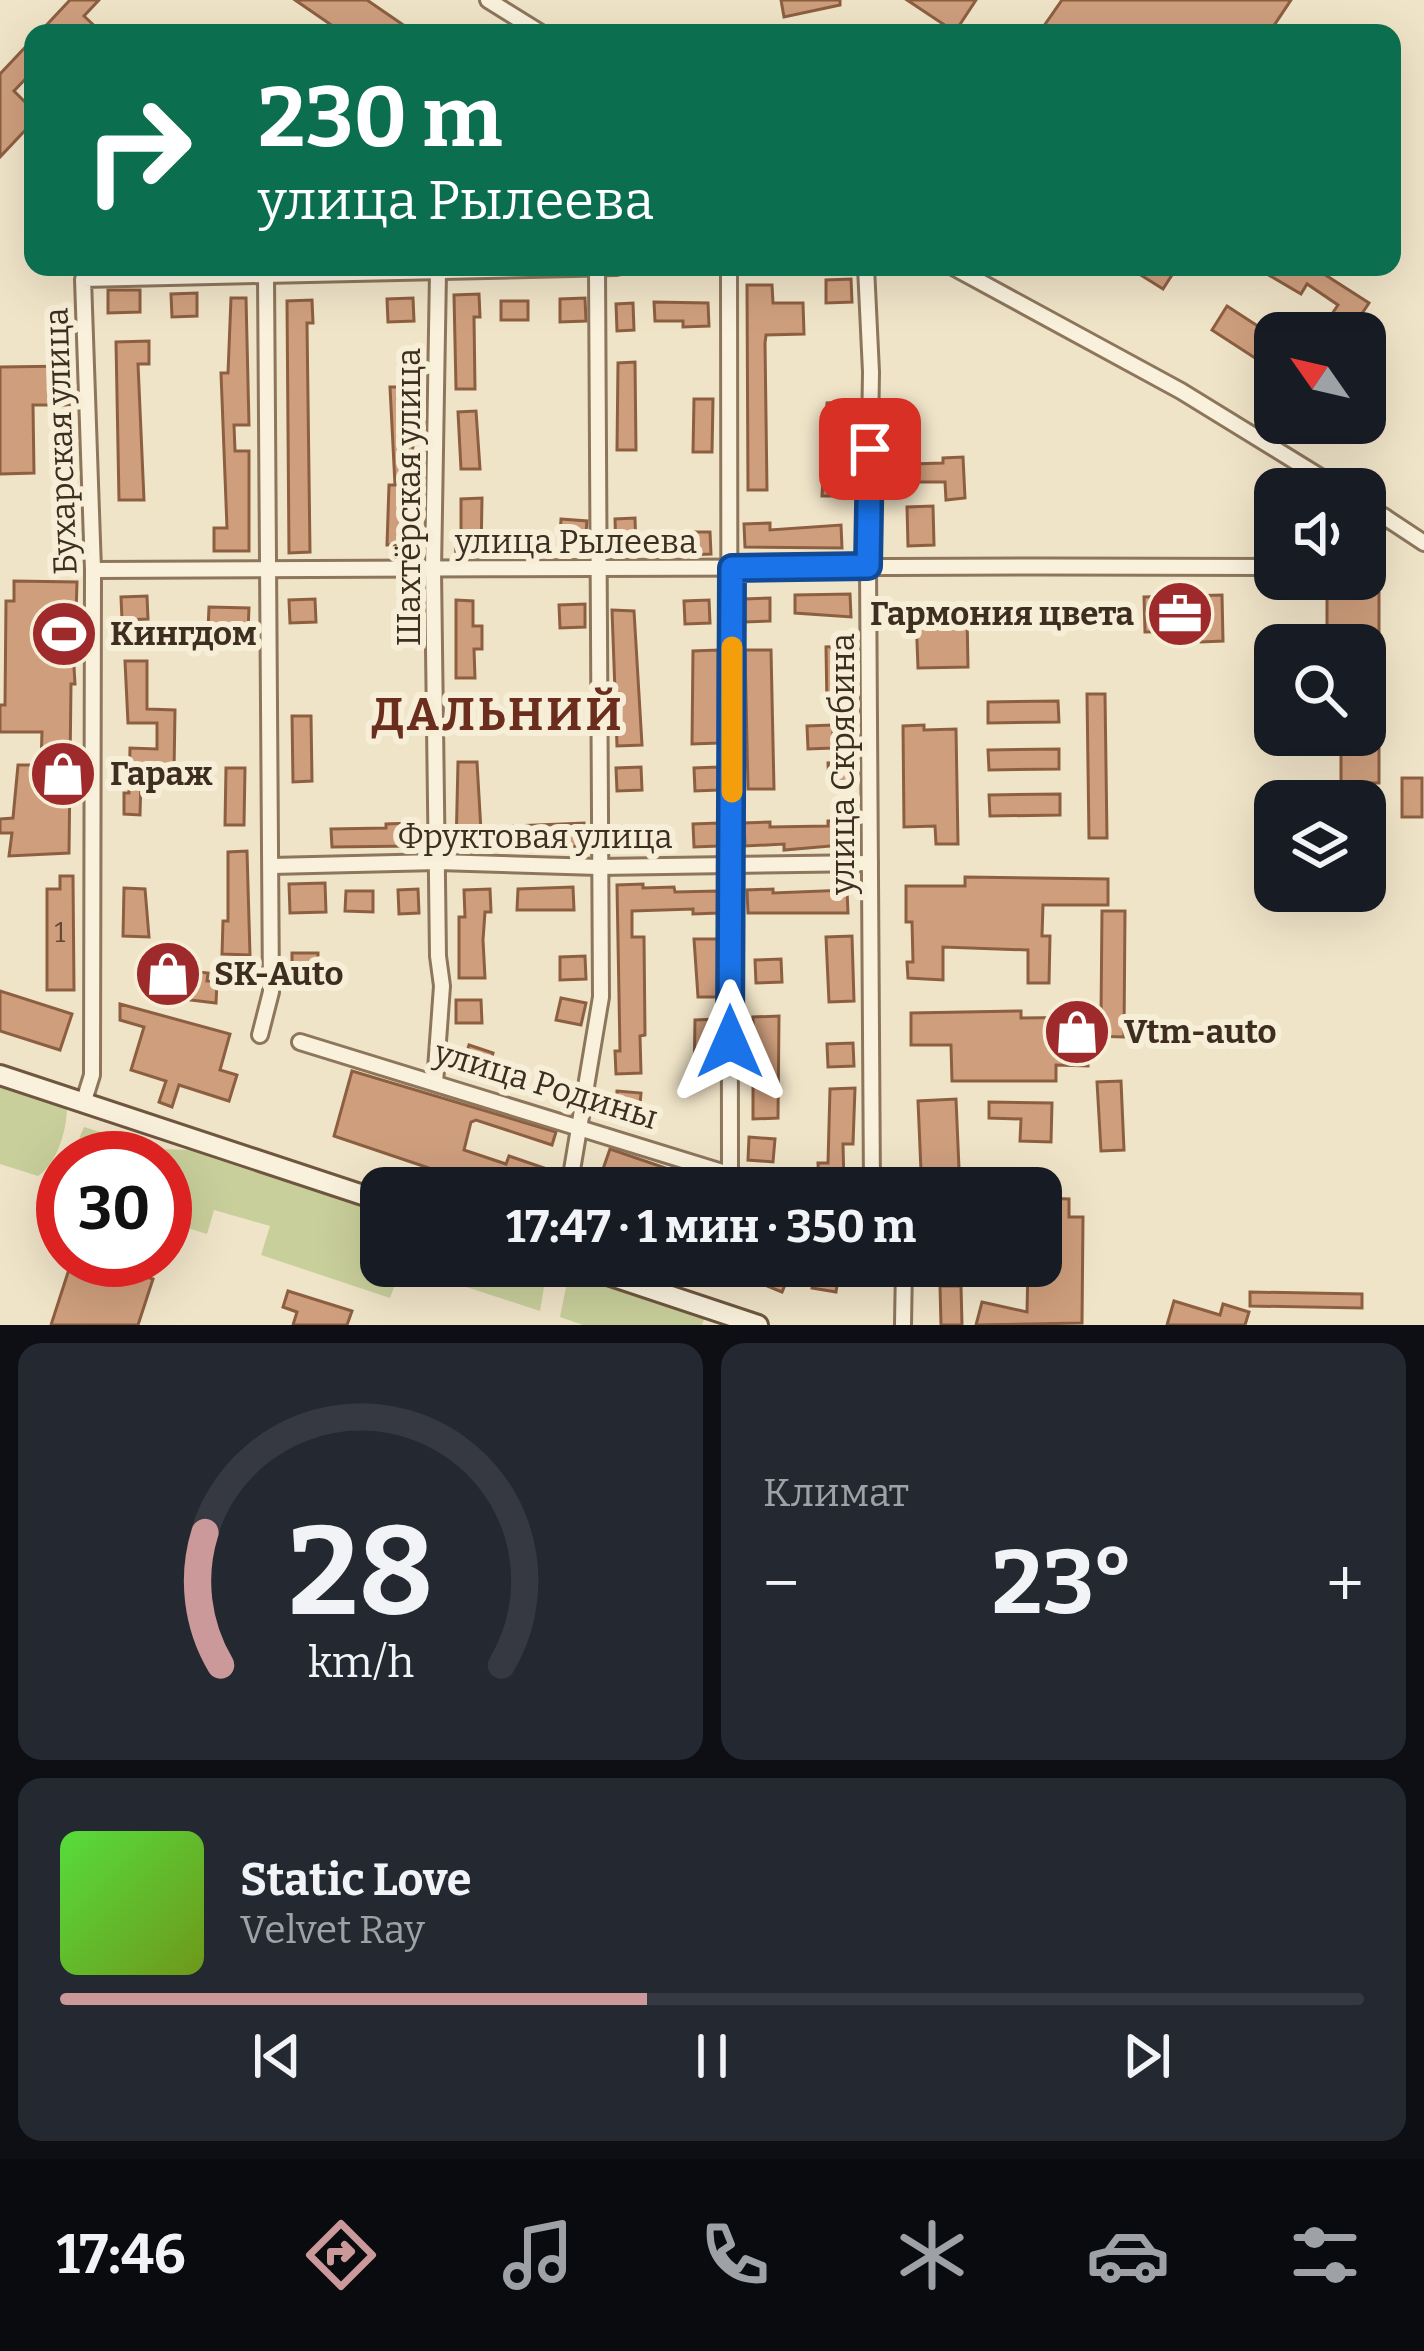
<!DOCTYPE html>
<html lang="ru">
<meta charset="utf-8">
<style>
:root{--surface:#171b24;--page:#242831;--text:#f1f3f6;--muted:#9ea1a6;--line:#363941;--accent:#cc999b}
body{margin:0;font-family:Bitter,serif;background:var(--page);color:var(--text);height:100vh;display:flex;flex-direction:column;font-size:45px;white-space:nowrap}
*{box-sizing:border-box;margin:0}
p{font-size:39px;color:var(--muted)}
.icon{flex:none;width:66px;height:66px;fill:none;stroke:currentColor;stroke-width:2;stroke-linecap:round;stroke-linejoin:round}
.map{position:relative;height:1325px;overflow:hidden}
.panel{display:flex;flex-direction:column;gap:18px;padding:18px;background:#0d0f14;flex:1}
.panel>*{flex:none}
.banner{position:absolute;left:24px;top:24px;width:1377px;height:252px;border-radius:24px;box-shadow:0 12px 48px #0002;background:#0b6e4f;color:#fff;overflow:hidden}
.needle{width:78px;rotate:304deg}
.fabs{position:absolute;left:1254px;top:312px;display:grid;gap:24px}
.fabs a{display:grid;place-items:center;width:132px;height:132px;border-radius:24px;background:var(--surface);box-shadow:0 12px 48px #0002;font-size:60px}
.speed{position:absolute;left:36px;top:1131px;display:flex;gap:24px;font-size:60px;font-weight:700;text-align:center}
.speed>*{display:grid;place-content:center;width:156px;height:156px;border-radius:50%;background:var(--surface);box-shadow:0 12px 48px #0002;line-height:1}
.speed .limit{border:18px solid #d22;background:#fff;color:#111}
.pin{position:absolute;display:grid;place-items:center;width:102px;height:102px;color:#fff;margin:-51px;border-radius:24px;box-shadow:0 6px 18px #0006}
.me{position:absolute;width:132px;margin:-66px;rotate:0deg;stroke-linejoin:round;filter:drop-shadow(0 0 9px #0008)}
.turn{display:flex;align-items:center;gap:42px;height:252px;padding:0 36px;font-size:54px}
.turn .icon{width:156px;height:156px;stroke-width:2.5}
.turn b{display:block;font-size:84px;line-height:102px}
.big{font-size:90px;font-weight:700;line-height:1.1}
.panel .widget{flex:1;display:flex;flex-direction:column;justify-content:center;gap:18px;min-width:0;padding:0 42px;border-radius:24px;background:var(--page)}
.panel .dial{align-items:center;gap:0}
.dial svg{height:312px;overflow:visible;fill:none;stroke:var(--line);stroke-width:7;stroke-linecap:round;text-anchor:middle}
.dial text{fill:var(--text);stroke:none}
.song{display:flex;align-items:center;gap:36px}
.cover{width:144px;height:144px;border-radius:18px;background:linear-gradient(135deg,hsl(110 70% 55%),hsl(80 70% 35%))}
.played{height:12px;border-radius:6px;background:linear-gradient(90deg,var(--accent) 45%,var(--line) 45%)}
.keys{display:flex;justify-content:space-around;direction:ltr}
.heat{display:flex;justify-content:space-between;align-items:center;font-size:66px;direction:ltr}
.panel .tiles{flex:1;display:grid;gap:18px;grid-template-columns:1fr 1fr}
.widget:last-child{grid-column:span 2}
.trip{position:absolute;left:360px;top:1167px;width:702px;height:120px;border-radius:24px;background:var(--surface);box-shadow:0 12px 48px #0002;font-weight:700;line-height:120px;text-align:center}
.tabs{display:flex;height:192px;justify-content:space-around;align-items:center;background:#090b0e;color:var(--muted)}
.tabs .icon{width:84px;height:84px}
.tabs .selected{color:var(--accent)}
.tabs b{font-size:54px;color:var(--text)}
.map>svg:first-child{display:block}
.green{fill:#c9cf9b}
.building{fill:#cf9f7d;stroke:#8d5f41;stroke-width:3}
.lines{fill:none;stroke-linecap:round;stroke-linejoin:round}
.street-casing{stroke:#8d765c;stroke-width:20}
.secondary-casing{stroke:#6f573f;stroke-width:24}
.street{stroke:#faf1dc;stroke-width:14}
.secondary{stroke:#faf1dc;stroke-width:18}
.route-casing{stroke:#114b97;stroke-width:30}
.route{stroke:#1a73e8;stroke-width:21}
.slow{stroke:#f59e0b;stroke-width:21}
.labels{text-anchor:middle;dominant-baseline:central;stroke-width:12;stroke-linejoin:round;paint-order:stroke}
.number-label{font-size:27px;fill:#624a37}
.street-label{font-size:33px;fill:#3d2e20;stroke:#f7eed8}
.poi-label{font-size:33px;font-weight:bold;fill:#3d2e20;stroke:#f7eed8;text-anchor:start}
.district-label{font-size:45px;font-weight:bold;letter-spacing:3px;fill:#6b2e1e;stroke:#f7eed8}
</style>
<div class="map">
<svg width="1424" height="1325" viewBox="0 0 1424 1325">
<rect width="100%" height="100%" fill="#f0e4c8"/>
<g class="green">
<path d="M0,1084L67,1107C67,1130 57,1163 38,1176L0,1164Z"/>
<polygon points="84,1127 154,1149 195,1150 381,1212 381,1266 539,1266 546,1275 540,1311 402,1266 390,1298 261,1255 270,1226 214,1210 207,1234 165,1221 165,1158 71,1158"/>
<polygon points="574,1274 704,1319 702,1325 583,1325 560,1317 567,1282"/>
</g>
<g class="building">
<polygon points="70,0 99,0 84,16 102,33 39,33"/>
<polygon points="295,0 367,0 415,33 343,33"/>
<polygon points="781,0 840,0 840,5 784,17"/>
<polygon points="907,0 976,0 955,32"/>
<polygon points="1062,0 1291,0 1269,33 1039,33"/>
<polygon points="33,39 33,71 14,91 33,110 33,122 0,157 0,74"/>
<polygon points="1128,267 1160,267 1172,275 1163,289"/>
<polygon points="1255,267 1313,267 1369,303 1349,333 1319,333 1338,305 1307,284 1301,294"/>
<polygon points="851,279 852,302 826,303 826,280"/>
<polygon points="747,285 772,285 773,303 803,303 804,334 766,335 765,343 767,490 748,490"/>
<polygon points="108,290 140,290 140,312 108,313"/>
<polygon points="197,293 197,316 172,317 171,294"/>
<polygon points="479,294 480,317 474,317 475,389 456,389 454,295"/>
<polygon points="231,298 246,298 249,425 234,425 235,451 249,451 249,551 214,551 214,528 227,528 221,373 228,373"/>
<polygon points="413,298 414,321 388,322 387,299"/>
<polygon points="585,298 586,321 560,322 560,299"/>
<polygon points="312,300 313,323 307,323 310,552 289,553 287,301"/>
<rect x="501" y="301" width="27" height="19"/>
<polygon points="654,302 708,303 709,326 683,327 683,321 655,321"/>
<polygon points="633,303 634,330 617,331 616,304"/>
<polygon points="1227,306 1270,334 1255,358 1212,330"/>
<polygon points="149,341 149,364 138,364 144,500 119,500 116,342"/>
<polygon points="635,362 636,450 617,450 618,363"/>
<polygon points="69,366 70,405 33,405 34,473 0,474 0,367"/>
<polygon points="390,387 409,387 414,465 408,465 408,521 412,521 412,544 387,545 389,485 395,485"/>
<polygon points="694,399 713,399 712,452 693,452"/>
<polygon points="846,402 841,496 822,496 827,403"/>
<polygon points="476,411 480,469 461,469 458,412"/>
<rect x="899" y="418" width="19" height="25"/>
<polygon points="963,457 965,498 946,500 945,482 911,482 911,464 943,463 943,458"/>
<polygon points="482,498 481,556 456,557 455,533 461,533 461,499"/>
<polygon points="933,506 934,545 908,546 907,507"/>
<polygon points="635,518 636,551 616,551 615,519"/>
<polygon points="561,519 587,521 584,555 559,553"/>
<polygon points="770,523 770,530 841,525 842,548 745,547 744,524"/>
<polygon points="685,532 710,532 711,554 685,555"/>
<polygon points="14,581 77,582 76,615 71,615 75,684 71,684 69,853 9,856 12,833 0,833 0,819 13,818 18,765 41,765 42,732 0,732 0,705 5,705 6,601 14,601"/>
<polygon points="1327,593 1379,593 1379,783 1367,783 1367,801 1341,801 1341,735 1365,735 1365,645 1341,645 1341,636 1327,636"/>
<polygon points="850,594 851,617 795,613 795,595"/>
<polygon points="1222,595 1223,641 1201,642 1201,631 1145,632 1144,597"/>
<polygon points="147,596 148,619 122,620 121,597"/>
<polygon points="770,598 770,621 745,622 744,599"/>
<polygon points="315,599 316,622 290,623 289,600"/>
<polygon points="456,600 473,601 473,626 482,626 482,649 474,649 475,678 456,678"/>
<polygon points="709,600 710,623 685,624 684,601"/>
<polygon points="585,604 585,627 560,628 559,605"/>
<polygon points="209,607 249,608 248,631 208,630"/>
<polygon points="612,610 634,611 642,745 617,746"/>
<polygon points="967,614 968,667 918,668 916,615"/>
<polygon points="844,646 845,683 851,683 852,706 827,707 826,647"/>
<polygon points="718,650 718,743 692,744 693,651"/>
<polygon points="745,650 771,650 774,789 748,789"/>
<polygon points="125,661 147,661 147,709 175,710 174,773 150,772 150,780 141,780 140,815 124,814 124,793 129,793 130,748 157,749 157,723 128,723"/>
<polygon points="1087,694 1105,694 1107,838 1089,838"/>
<polygon points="1058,701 1059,722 988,723 988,702"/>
<polygon points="292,716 311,716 312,781 293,782"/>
<polygon points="833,725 833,748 808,749 807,726"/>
<polygon points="924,725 924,730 956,729 958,844 936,844 935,826 904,827 903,726"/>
<polygon points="1059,749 1059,769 989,770 988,750"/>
<polygon points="458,762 477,762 482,848 456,849"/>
<polygon points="853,762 854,785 829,786 828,763"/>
<polygon points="641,767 642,790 617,791 616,768"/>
<polygon points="718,767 718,790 695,791 694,768"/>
<polygon points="226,768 245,768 244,825 225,825"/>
<rect x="1402" y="778" width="20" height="39"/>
<polygon points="1060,794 1060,815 990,816 989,795"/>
<polygon points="828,821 853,821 854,844 784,850 784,844 745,846 744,823 770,822 770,827 828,826"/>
<polygon points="412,823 413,846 332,847 331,829 386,828 386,824"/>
<polygon points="584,823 585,846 515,849 514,826"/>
<polygon points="718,823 718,846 694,847 693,824"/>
<polygon points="614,826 668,827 668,845 615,849"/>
<polygon points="247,851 250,955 222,954 223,921 228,921 228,852"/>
<polygon points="60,876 73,876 74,990 47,990 47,889 60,889"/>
<polygon points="965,877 1108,879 1108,905 1043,905 1042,936 1050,936 1049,983 1028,983 1028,950 943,947 943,980 908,978 907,962 913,962 912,922 906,922 906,886 965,886"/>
<polygon points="325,883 326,912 290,913 289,884"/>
<polygon points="643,884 643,888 674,887 675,892 718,891 718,913 693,914 693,909 632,911 632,937 644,937 645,1035 640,1036 641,1073 616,1074 615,1051 620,1051 617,885"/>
<polygon points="573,887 574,910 517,910 518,889"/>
<polygon points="124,888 145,889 149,937 123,936"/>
<polygon points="418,889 419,913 399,914 398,890"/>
<polygon points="490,889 491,912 485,912 483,940 485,978 459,978 459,917 465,917 464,890"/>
<polygon points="773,889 773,893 847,890 848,913 748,913 747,890"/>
<polygon points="346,891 373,891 373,912 345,911"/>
<polygon points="1102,911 1125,911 1124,1037 1089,1036 1088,1066 1056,1065 1056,1081 952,1081 951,1045 911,1045 911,1013 1021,1011 1021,1018 1101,1017"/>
<polygon points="852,936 854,1001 829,1002 826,937"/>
<polygon points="694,939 718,939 719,997 698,997"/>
<rect x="292" y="953" width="26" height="23"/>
<polygon points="585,956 586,979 560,980 560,957"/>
<polygon points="155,958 181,961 180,970 208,973 207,981 217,982 216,1003 182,999 183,991 153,988"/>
<polygon points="781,959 782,982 756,983 755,960"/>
<polygon points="0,991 72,1014 60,1050 0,1031"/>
<polygon points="561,998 586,1003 581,1025 556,1020"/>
<polygon points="456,1000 481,1000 482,1023 456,1023"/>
<polygon points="120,1004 230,1034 220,1070 237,1075 229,1101 179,1085 172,1107 159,1102 166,1081 131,1070 144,1027 120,1020"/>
<polygon points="779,1016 778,1118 753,1119 753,1017"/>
<polygon points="719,1019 719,1079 694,1080 695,1020"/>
<polygon points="853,1043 854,1066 828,1067 827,1044"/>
<polygon points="469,1045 493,1053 487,1075 462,1067"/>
<polygon points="352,1071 556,1132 552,1145 476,1120 471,1122 464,1150 506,1164 509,1156 544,1168 537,1188 488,1188 334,1136"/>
<polygon points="1121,1081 1124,1150 1101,1151 1097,1082"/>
<polygon points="855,1088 853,1144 843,1144 844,1185 819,1186 818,1163 828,1163 830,1089"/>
<polygon points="617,1091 641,1093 639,1116 616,1114"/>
<polygon points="956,1099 959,1169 921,1171 918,1101"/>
<polygon points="989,1102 1052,1103 1051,1142 1020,1141 1021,1119 989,1118"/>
<polygon points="749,1137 775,1139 773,1162 748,1160"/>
<polygon points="610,1149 718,1186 718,1188 658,1188 603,1169"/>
<polygon points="1041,1198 1069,1199 1069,1217 1083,1217 1082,1323 976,1325 982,1302 1027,1312 1028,1266 1041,1266"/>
<polygon points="72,1260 93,1260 153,1279 138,1325 51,1325"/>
<polygon points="718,1266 793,1266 782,1292"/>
<polygon points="816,1266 840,1266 836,1292 812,1288"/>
<polygon points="940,1286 961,1286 962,1325 941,1325"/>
<polygon points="288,1291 352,1311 347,1325 293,1325 297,1312 283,1307"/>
<polygon points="1250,1292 1362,1294 1362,1308 1250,1306"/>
<polygon points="1174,1301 1220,1315 1223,1304 1249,1312 1245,1325 1167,1325"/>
</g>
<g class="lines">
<g class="street-casing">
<g id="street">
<polyline points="488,0 541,33"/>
<polyline points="729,267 730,1174"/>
<polyline points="866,267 871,372 868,566 872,1188"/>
<polyline points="953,267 1181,391 1340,489"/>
<polyline points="1365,504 1424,543"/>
<polyline points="1365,540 1385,517"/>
<path d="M93,570C487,569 881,565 1275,567"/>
<polyline points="271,866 438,862 599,867 870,863"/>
<polyline points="260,1035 271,992 266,275"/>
<polyline points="300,1042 774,1188"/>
<polyline points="435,1083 442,986 438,956 433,570 438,272"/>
<polyline points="83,1104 92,1075 93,570 83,279 617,267"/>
<polyline points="569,1188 601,997 597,268"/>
<polyline points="903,1325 904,1266"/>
</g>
</g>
<g class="secondary-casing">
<g id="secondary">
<polyline points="0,1075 381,1201"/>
<polyline points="581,1266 758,1325"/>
</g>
</g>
<use href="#street" class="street"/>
<use href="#secondary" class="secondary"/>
</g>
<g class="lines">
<g class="route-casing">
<polyline id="route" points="730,1042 732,568 868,566 870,449"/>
</g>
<use href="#route" class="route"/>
<polyline class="slow" points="732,647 732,792"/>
</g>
<defs>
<g id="office-disc" transform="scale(3.45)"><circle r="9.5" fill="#9e2a2b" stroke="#f7eed8"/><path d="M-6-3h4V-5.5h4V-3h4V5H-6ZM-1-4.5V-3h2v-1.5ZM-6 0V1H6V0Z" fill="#fff"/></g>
<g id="stadium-disc" transform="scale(3.45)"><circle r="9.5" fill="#9e2a2b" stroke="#f7eed8"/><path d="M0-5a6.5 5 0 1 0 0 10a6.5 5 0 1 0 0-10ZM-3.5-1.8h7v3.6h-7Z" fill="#fff"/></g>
<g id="shop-disc" transform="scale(3.45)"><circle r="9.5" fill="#9e2a2b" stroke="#f7eed8"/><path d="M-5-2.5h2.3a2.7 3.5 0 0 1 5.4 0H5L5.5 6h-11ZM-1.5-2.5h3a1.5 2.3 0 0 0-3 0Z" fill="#fff"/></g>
</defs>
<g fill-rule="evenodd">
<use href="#office-disc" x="1180" y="614"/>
<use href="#stadium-disc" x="64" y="634"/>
<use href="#shop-disc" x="63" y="774"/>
<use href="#shop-disc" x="168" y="974"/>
<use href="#shop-disc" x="1077" y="1032"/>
</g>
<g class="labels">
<g class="number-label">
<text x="60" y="933">1</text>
</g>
<g class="street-label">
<text transform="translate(61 441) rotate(-92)">Бухарская улица</text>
<text transform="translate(409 497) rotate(-90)">Шахтёрская улица</text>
<text x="576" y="542">улица Рылеева</text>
<text transform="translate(843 764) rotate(-90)">улица Скрябина</text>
<text x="535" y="837">Фруктовая улица</text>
<text transform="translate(546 1085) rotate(17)">улица Родины</text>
</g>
<g class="poi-label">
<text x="1134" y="614" text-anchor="end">Гармония цвета</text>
<text x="110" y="634">Кингдом</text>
<text x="110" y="774">Гараж</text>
<text x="214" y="974">SK-Auto</text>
<text x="1124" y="1032">Vtm-auto</text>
</g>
<g class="district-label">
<text x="498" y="715">ДАЛЬНИЙ</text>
</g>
</g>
</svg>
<div class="fabs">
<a><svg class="needle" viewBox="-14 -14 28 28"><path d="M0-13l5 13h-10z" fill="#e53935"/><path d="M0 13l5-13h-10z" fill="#9ea1a6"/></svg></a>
<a><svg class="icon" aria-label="sound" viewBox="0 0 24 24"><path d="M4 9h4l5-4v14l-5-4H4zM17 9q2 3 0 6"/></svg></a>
<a><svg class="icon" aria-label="search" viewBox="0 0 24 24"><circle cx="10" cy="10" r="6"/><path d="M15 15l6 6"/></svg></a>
<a><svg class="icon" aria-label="layers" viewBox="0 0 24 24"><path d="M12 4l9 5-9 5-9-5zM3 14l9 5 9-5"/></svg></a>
</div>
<div class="speed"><div class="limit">30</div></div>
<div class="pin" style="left:870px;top:449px;background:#d93025"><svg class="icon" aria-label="arrive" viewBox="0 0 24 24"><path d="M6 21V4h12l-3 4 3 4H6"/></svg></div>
<svg class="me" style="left:730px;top:1042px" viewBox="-20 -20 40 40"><path d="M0-17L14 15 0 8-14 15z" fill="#1a73e8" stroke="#fff" stroke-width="4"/></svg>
<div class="trip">17:47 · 1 мин · 350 m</div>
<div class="banner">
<div class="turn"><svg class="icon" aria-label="right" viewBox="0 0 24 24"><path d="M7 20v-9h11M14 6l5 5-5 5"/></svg><div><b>230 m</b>улица Рылеева</div></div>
</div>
</div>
<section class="panel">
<div class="tiles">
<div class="widget dial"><svg viewBox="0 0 100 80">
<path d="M14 69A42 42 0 1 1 86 69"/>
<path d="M14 69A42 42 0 0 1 10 35" stroke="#cc999b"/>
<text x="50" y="56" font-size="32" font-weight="700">28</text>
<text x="50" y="72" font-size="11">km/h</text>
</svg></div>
<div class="widget"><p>Климат</p>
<div class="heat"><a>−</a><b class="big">23°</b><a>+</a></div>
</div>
<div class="widget">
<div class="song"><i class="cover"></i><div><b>Static Love</b><p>Velvet Ray</p></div></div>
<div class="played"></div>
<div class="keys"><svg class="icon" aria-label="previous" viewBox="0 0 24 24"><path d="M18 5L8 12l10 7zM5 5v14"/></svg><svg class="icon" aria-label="pause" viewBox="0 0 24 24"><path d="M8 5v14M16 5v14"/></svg><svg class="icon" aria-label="next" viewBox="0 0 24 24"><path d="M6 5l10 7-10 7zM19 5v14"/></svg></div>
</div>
</div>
</section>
<nav class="tabs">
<b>17:46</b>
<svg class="icon selected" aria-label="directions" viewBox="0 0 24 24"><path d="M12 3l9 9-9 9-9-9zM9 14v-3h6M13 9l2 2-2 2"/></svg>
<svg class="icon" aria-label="music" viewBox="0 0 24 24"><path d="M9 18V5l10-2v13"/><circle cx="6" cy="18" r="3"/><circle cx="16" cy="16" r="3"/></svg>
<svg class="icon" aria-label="phone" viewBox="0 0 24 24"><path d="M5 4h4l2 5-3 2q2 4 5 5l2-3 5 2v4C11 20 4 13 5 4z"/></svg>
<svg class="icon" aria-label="climate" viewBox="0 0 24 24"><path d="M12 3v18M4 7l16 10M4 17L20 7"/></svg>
<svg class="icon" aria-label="car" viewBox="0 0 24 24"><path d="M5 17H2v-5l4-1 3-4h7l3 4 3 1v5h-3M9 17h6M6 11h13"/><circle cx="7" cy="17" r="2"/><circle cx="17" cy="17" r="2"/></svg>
<svg class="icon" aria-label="filters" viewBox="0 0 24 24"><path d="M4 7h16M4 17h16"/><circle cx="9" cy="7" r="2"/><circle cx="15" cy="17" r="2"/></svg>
</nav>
